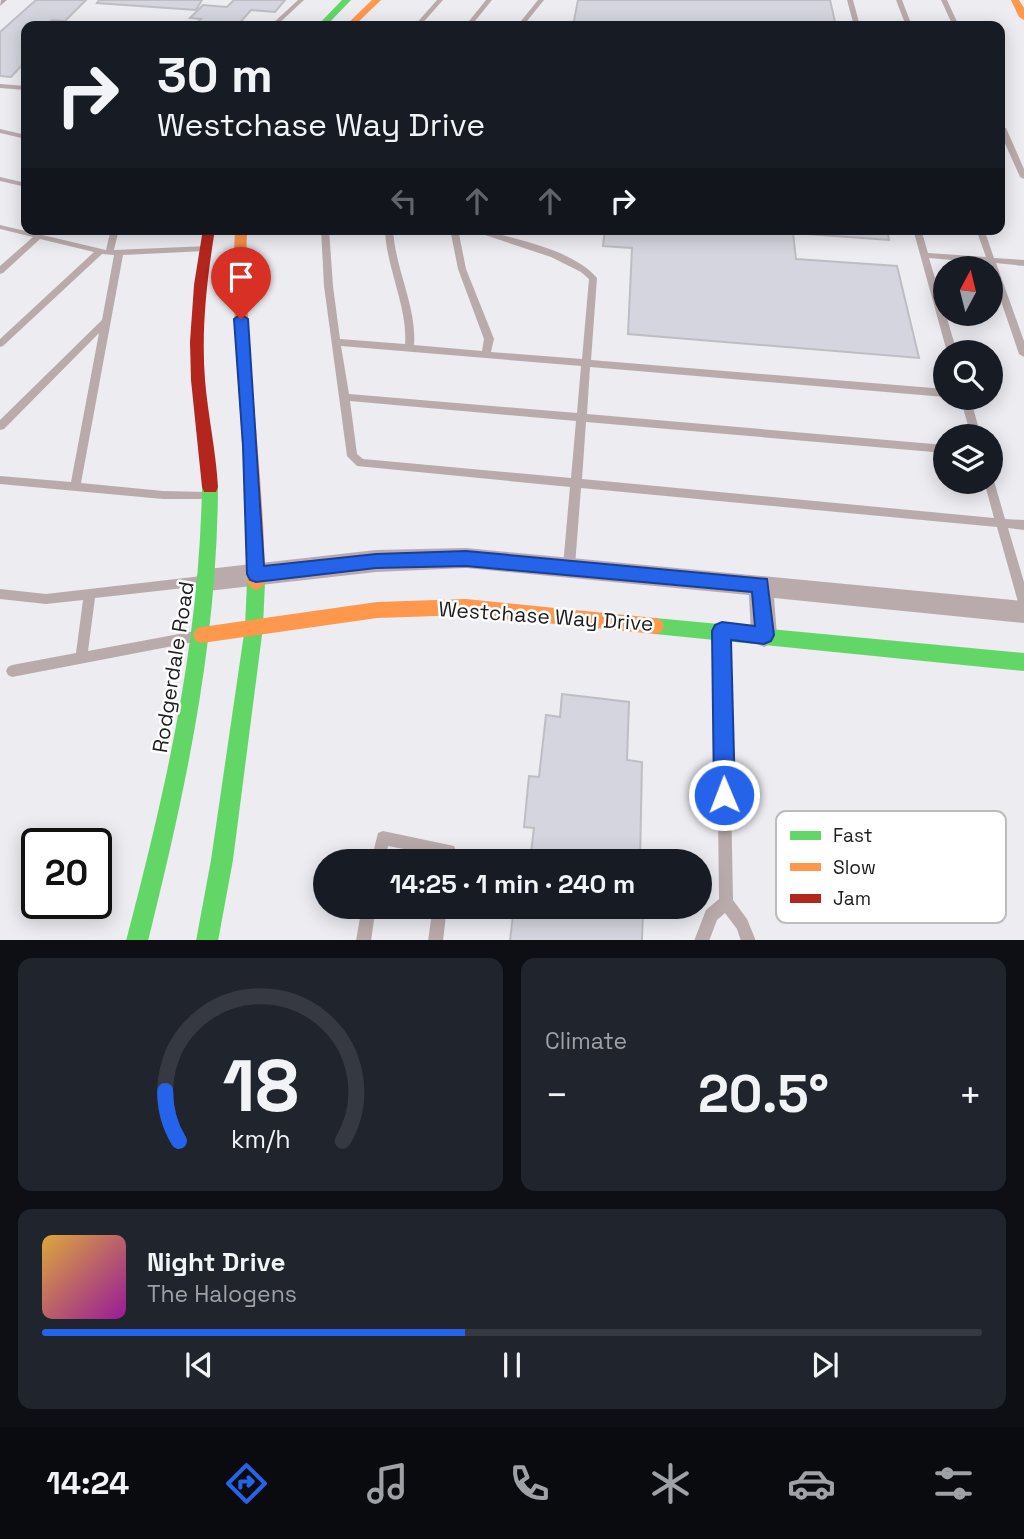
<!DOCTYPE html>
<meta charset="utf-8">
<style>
:root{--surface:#171b24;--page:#20242c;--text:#f1f3f6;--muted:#9ea1a6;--line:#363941;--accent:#2563eb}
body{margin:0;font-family:"Space Grotesk",sans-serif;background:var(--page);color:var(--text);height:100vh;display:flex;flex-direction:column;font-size:26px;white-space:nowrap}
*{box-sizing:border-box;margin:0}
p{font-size:23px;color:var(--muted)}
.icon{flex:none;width:38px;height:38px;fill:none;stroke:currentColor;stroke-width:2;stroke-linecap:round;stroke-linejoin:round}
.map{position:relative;height:940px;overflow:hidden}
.drawer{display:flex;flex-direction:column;gap:18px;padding:18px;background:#0d0f14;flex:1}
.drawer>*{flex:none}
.banner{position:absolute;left:21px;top:21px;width:984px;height:214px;border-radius:14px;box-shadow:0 4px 18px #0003;background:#171b24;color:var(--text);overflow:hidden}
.needle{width:46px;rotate:7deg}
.fabs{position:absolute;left:933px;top:256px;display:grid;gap:14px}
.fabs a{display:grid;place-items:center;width:70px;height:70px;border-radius:50%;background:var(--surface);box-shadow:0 4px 18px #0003;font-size:35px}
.speed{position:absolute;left:21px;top:828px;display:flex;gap:14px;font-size:35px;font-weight:700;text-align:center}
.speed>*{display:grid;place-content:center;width:91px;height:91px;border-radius:50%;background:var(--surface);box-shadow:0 4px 18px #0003;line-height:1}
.speed .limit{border:4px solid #111;border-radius:10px;background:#fff;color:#111}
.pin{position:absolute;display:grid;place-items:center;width:60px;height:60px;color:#fff;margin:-72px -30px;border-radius:50% 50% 50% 0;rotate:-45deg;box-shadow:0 0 7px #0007}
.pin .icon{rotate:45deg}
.me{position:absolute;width:77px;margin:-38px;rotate:359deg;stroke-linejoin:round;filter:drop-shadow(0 0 5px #0008)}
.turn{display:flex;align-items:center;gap:24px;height:147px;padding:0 21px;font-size:32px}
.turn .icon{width:91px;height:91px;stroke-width:2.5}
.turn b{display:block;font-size:49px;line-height:60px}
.lanes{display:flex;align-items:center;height:66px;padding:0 21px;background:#0003;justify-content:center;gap:35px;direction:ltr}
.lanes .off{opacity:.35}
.big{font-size:52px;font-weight:700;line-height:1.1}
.drawer .card{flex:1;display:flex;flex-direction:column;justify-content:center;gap:10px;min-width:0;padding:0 24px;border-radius:14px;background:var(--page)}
.drawer .dial{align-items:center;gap:0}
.dial svg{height:182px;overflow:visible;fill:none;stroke:var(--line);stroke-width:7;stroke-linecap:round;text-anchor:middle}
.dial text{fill:var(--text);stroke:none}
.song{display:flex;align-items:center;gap:21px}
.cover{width:84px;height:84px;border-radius:10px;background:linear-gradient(135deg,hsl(40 70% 55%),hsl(300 70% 35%))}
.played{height:7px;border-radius:4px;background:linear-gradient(90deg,var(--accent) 45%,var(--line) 45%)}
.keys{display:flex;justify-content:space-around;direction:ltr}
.heat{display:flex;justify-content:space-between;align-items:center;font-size:38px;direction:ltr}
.drawer .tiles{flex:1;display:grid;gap:18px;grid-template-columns:1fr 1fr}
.card:last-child{grid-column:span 2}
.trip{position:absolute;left:313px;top:849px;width:399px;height:70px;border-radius:35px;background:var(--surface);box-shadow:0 4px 18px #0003;font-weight:700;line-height:70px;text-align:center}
.tabs{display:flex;height:112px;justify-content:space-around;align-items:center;background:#090b0e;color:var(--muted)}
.tabs .icon{width:49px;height:49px}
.tabs .on{color:var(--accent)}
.tabs b{font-size:32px;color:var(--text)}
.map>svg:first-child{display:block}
.building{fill:#d5d5df;stroke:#bebec2;stroke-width:2}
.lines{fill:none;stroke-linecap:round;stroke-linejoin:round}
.lane{fill:#b9abac;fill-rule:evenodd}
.street{fill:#b9abac;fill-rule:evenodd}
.fast{fill:#63d668;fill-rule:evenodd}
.slow{fill:#ff974d;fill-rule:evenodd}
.jam{fill:#b3261e;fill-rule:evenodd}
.route{fill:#2563eb;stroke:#184099;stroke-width:2}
.labels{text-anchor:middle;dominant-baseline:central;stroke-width:5;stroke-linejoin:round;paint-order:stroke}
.street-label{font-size:21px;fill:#1e1e20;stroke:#fff}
.key{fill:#fff;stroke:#bcbcbc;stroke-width:2}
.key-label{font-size:19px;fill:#1e1e20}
</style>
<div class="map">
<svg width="1024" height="941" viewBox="0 0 1024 941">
<rect width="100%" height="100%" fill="#ececf1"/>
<g class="building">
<polygon points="36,0 86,0 65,21 52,20 48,23 59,24 57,26 26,26 26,61 11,77 0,76 0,32"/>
<polygon points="99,0 202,0 196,10 97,3"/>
<polygon points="234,0 285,0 275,12 251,10 237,26 194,26 201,19 190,18 203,5 227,7"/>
<polygon points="578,0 830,0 836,26 573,26"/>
<polygon points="605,229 887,229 889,240 793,233 796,259 897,266 919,358 628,334 632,248 603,246"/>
<polygon points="562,694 629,702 627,760 642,762 640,861 530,861 534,828 524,827 529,776 539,777 546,715 560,717"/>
<polygon points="514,906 643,908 642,941 510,941"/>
</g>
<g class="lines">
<g class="lane">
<polygon points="7,0 0,6 1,0"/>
<polygon points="298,0 304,0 276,26 270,26"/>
<polygon points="437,0 443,0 420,26 414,26"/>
<polygon points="486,0 492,0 471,26 465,26"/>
<polygon points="538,0 544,0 523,26 517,26"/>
<polygon points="847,0 853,0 860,26 854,26"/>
<polygon points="896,0 902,0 912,26 906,26"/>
<polygon points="941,0 947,0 959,26 953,26"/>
<polygon points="0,84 26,86 26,90 0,88"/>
<polygon points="999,126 1006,128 1024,169 1024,179 1020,177 999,130"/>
<polygon points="0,129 26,135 26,139 0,133"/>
<polygon points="0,177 26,183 26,187 0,181"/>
<polygon points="0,225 106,250 111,229 119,229 114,250 208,246 209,248 205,251 123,255 81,483 163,491 207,492 211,493 212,496 211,499 163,499 0,484 0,476 71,482 99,333 4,429 0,430 0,420 102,320 114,255 102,254 3,346 0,347 0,339 94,252 40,239 3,273 0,274 0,266 33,237 0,229"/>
<path d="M321,229H329L333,286L340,339L405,344C408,307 386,268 385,229H393C395,269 417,307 414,345L482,351L484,339L458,269L450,229H458L466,269L494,339L491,352L582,359L589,279L581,272L551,257L467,229H480C517,240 572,249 597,278L591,360L945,389V397L590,367L587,414L945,445V453L586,422L582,479L994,518L984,481H990V477L994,481L1005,519L1024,520V530L1008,528L1024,582V607L1020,606L1018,602L997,527L581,488L575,566L573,569L569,571L565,569L563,566L570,487L357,466L347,456L324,286ZM341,346L581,366L577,413L349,394ZM350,401L576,421L571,478L363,459L357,454Z"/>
<polygon points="913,229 921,229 928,253 986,257 976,229 984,229 994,258 1024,260 1024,266 996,263 1024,341 1024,357 1019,354 988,263 929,258 957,352 947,352"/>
<polygon points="960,397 970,397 981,436 971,436"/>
<polygon points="202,576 206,577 208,581 206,585 202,586 95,598 88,651 195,631 199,633 201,637 199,641 12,677 8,675 6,671 8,667 12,665 76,653 83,600 46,604 0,599 0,589 46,594"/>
<polygon points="722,631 726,633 728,637 733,900 747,919 756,941 741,941 737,929 725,913 717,920 709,941 694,941 706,910 719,899 716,637 718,633"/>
<polygon points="383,831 454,846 456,851 454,861 440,861 441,856 388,846 385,861 371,861 378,833"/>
<polygon points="362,906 376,906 371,941 356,941"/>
<polygon points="433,906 447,906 443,941 428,941"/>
</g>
<polygon class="street" points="466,548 1024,601 1024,623 774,598 777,635 773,643 764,647 755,643 751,635 749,595 466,568 376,572 208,591 199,588 195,580 199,572 208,569 376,550"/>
<g class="fast">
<polygon points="342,0 351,0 326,26 317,26"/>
<path d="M210,481L216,482L218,487C217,645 186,788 148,941H126C166,788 199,646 202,487L204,482Z"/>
<polygon points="256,574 262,577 265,582 263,627 233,860 218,941 196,941 211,860 245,627 247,582 250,577"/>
<polygon points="655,618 1024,653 1024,671 655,634 649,632 646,626 649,620"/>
</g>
<g class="slow">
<polygon points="372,0 381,0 354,26 345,26"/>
<polygon points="1011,0 1019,0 1024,8 1024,20 1019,17"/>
<path d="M235,229H247C243,347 264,464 265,582L262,587L256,590L250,587L247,582C249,464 229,347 235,229Z"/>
<polygon points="466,599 655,618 661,620 664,626 661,632 655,634 466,615 377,618 202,643 196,641 193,635 196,629 202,627 377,602"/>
</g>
<path class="jam" d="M203,229H215C207,279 201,329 205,380C208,416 216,451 218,487L216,492H204L202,487L191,380L190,342L194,285Z"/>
</g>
<polygon class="route" points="241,314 248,319 264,566 376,554 466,551 767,579 774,635 771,641 764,644 731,640 735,795 732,803 724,806 717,803 714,795 712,631 715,625 722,622 755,626 752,592 466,566 376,568 256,582 250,580 247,574 243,446 234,319"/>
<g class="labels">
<g class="street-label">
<text transform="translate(546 616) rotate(4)">Westchase Way Drive</text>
<text transform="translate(173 667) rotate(-81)">Rodgerdale Road</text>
</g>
</g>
<rect x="776" y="811" width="230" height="112" rx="10" class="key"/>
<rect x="790" y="831" width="31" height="9" fill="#63d668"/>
<rect x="790" y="863" width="31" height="8" fill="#ff974d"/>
<rect x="790" y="894" width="31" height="9" fill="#b3261e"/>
<g class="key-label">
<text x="833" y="842">Fast</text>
<text x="833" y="874">Slow</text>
<text x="833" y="905">Jam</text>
</g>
</svg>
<div class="fabs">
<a><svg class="needle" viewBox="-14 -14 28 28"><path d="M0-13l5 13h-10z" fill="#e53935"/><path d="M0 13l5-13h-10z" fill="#9ea1a6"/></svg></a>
<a><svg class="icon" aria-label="search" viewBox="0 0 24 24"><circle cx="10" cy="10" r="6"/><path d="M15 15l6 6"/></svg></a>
<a><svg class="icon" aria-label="layers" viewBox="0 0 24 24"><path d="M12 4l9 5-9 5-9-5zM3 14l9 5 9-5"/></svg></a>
</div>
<div class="speed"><div class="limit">20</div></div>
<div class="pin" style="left:241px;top:319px;background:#d93025"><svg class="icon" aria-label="arrive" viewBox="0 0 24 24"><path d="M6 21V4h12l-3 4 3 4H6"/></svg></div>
<svg class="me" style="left:724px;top:795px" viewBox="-20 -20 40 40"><circle r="17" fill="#2563eb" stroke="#fff" stroke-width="3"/><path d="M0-11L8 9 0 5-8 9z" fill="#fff"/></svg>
<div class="trip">14:25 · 1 min · 240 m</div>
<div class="banner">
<div class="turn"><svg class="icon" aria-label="right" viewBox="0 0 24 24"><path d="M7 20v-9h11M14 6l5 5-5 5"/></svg><div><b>30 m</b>Westchase Way Drive</div></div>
<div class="lanes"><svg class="icon off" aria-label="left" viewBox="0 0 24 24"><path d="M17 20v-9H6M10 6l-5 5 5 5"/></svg><svg class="icon off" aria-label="ahead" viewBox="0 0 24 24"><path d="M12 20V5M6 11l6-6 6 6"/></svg><svg class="icon off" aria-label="ahead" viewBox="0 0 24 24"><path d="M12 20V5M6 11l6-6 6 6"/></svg><svg class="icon" aria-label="right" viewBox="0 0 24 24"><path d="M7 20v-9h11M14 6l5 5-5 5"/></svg></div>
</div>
</div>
<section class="drawer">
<div class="tiles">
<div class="card dial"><svg viewBox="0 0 100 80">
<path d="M14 69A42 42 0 1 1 86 69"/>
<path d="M14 69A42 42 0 0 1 8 47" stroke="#2563eb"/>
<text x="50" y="56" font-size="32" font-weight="700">18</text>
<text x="50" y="72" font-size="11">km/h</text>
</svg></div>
<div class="card"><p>Climate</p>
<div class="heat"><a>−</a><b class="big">20.5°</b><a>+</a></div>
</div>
<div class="card">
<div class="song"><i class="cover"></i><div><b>Night Drive</b><p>The Halogens</p></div></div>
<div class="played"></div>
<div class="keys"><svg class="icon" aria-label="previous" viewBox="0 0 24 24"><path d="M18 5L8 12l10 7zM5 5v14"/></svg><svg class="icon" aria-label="pause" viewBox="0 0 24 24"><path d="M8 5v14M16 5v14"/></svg><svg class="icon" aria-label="next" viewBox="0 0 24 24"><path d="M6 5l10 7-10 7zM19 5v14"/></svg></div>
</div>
</div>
</section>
<nav class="tabs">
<b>14:24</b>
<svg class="icon on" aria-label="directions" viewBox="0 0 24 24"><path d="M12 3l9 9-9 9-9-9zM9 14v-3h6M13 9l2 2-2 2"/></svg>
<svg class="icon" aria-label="music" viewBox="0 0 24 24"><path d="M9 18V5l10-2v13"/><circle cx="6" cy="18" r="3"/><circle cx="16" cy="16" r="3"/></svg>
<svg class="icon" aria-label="phone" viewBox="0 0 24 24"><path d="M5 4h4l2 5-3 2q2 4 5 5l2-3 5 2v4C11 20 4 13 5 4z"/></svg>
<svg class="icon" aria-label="climate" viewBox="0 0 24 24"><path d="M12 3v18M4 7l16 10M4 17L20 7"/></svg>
<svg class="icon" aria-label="car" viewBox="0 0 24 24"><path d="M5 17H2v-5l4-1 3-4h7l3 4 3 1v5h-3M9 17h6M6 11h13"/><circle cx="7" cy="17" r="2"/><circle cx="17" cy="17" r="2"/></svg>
<svg class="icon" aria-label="filters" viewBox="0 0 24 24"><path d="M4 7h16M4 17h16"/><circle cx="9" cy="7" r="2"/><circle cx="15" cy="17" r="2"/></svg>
</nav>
